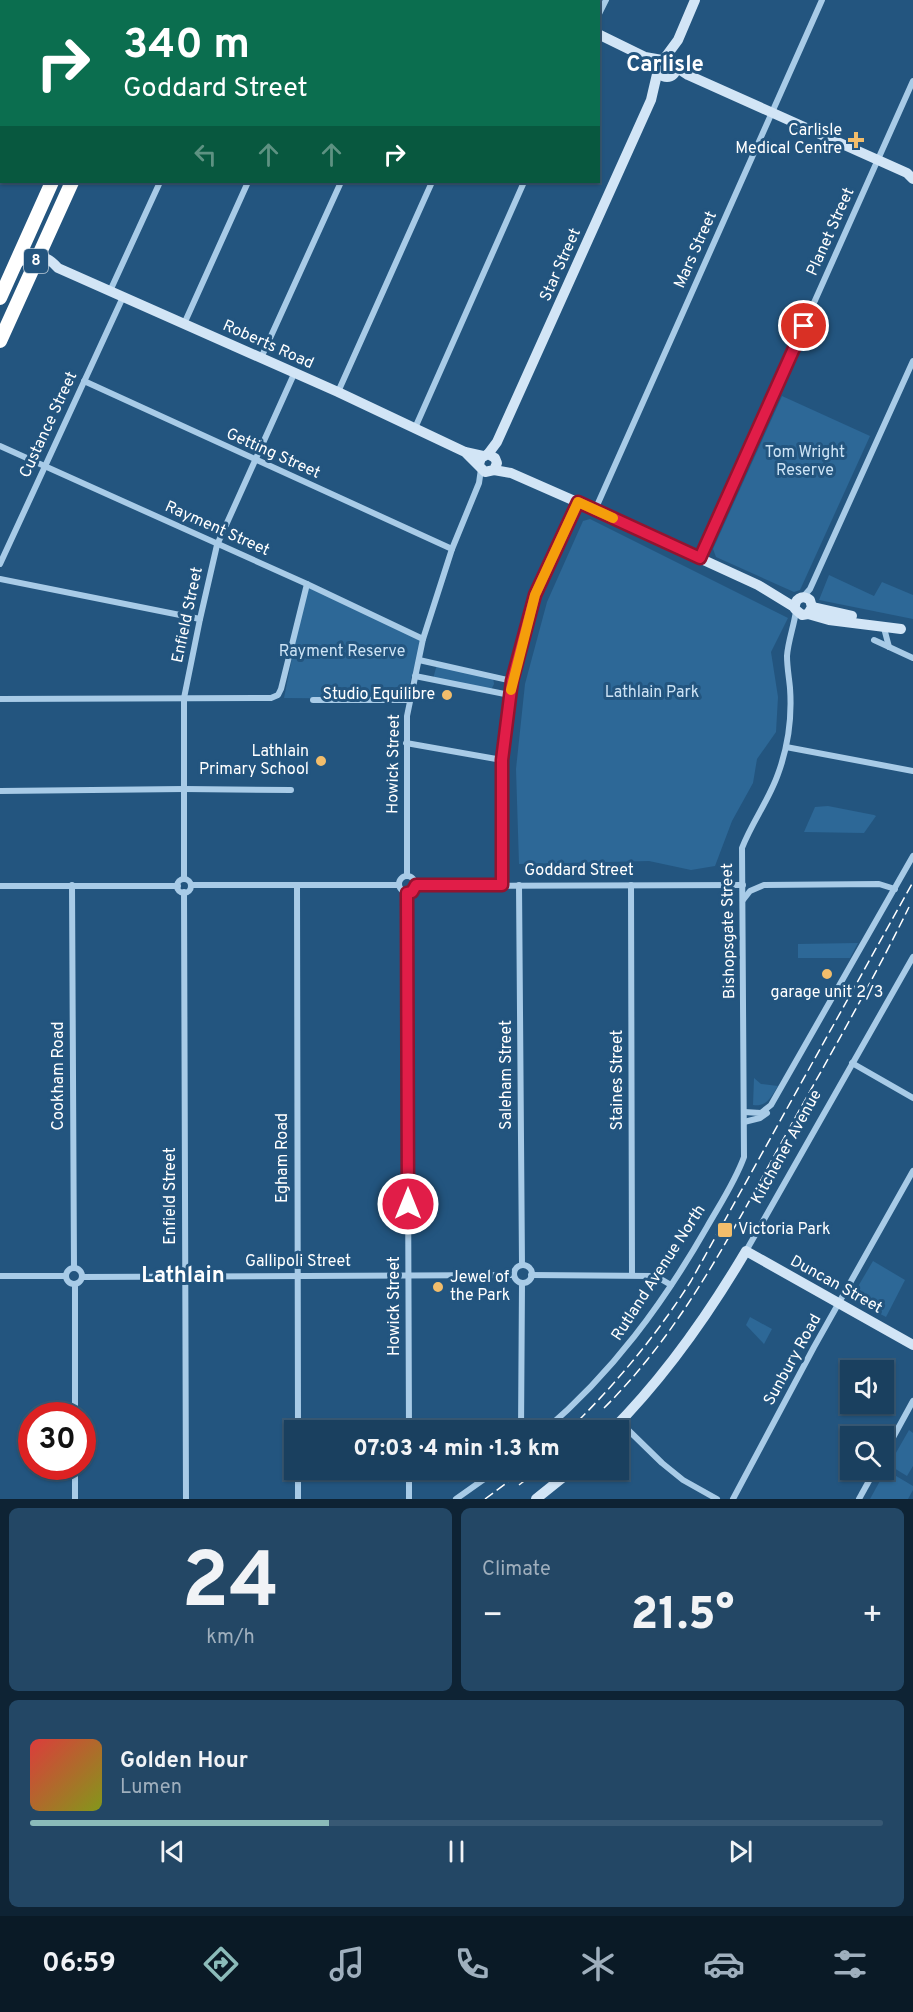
<!DOCTYPE html>
<meta charset="utf-8">
<style>
:root{--surface:#1a405f;--page:#234765;--text:#f1f3f6;--muted:#9fafbd;--line:#385974;--accent:#8bbbb9}
body{margin:0;font-family:Overpass,sans-serif;background:var(--page);color:var(--text);height:100vh;display:flex;flex-direction:column;font-size:22px;white-space:nowrap}
*{box-sizing:border-box;margin:0}
p{font-size:20px;color:var(--muted)}
.icon{flex:none;width:33px;height:33px;fill:none;stroke:currentColor;stroke-width:2;stroke-linecap:round;stroke-linejoin:round}
.map{position:relative;height:1499px;overflow:hidden}
.sheet{display:flex;flex-direction:column;gap:9px;padding:9px;background:#0e2334;flex:1}
.sheet>*{flex:none}
.guide{position:absolute;left:0px;top:0px;width:600px;height:183px;box-shadow:0 2px 4px #0004,0 0 0 2px var(--line);background:#0b6e4f;color:#fff;overflow:hidden}
.controls{position:absolute;left:840px;top:1360px;display:grid;gap:12px}
.controls a{display:grid;place-items:center;width:54px;height:54px;border-radius:0px;background:var(--surface);box-shadow:0 2px 4px #0004,0 0 0 2px var(--line);font-size:30px}
.speed{position:absolute;left:18px;top:1402px;display:flex;gap:12px;font-size:30px;font-weight:700;text-align:center}
.speed>*{display:grid;place-content:center;width:78px;height:78px;border-radius:50%;background:var(--surface);box-shadow:0 2px 4px #0004,0 0 0 2px var(--line);line-height:1}
.speed .limit{border:9px solid #d22;background:#fff;color:#111}
.pin{position:absolute;display:grid;place-items:center;width:51px;height:51px;color:#fff;margin:-26px;border:3px solid #fff;border-radius:50%;box-shadow:0 2px 6px #0007}
.me{position:absolute;width:66px;margin:-33px;rotate:0deg;stroke-linejoin:round;filter:drop-shadow(0 0 4px #0008)}
.turn{display:flex;align-items:center;gap:21px;height:126px;padding:0 24px;font-size:27px}
.turn .icon{width:78px;height:78px;stroke-width:2.5}
.turn b{display:block;font-size:42px;line-height:51px}
.lanes{display:flex;align-items:center;height:57px;padding:0 24px;background:#0003;justify-content:center;gap:30px;direction:ltr}
.lanes .off{opacity:.35}
.big{font-size:45px;font-weight:800;line-height:1.1}
.sheet .widget{flex:1;display:flex;flex-direction:column;justify-content:center;gap:9px;min-width:0;padding:0 21px;border-radius:9px;background:var(--page)}
.sheet .dial{align-items:center;gap:0}
.dial b{font-size:78px;line-height:1}
.song{display:flex;align-items:center;gap:18px}
.cover{width:72px;height:72px;border-radius:9px;background:linear-gradient(135deg,hsl(0 70% 55%),hsl(70 70% 35%))}
.played{height:6px;border-radius:3px;background:linear-gradient(90deg,var(--accent) 35%,var(--line) 35%)}
.keys{display:flex;justify-content:space-around;direction:ltr}
.heat{display:flex;justify-content:space-between;align-items:center;font-size:33px;direction:ltr}
.sheet .tiles{flex:1;display:grid;gap:9px;grid-template-columns:1fr 1fr}
.widget:last-child{grid-column:span 2}
.trip{position:absolute;left:284px;top:1420px;width:345px;height:60px;border-radius:0px;background:var(--surface);box-shadow:0 2px 4px #0004,0 0 0 2px var(--line);font-weight:800;line-height:60px;text-align:center}
.dock{display:flex;height:96px;justify-content:space-around;align-items:center;background:#0a1a26;color:var(--muted)}
.dock .icon{width:42px;height:42px}
.dock .current{color:var(--accent)}
.dock b{font-size:27px;color:var(--text)}
.map>svg:first-child{display:block}
.green{fill:#2d6897}
.lines{fill:none;stroke-linecap:round;stroke-linejoin:round}
.street{stroke:#a8cbe7;stroke-width:6}
.secondary{stroke:#d2e5f6;stroke-width:10}
.highway{stroke:#fff;stroke-width:14}
.rail{stroke:#fff;stroke-width:1.5;stroke-dasharray:10 4.5;stroke-linecap:butt}
.route-casing{stroke:#92132f;stroke-width:15}
.route{stroke:#e11d48;stroke-width:10}
.slow{stroke:#f59e0b;stroke-width:10}
.poi-dot{fill:#f2bd6b;stroke:#23557f;stroke-width:2}
.labels{text-anchor:middle;dominant-baseline:central;stroke-width:6;stroke-linejoin:round;paint-order:stroke}
.shield{fill:#23557f;stroke:#bdccd9;stroke-width:1.5}
.shield-label{font-size:15px;font-weight:bold;fill:#fff}
.poi-label{font-size:16px;fill:#fff;stroke:#23557f;text-anchor:end}
.street-label{font-size:16px;fill:#fff;stroke:#23557f}
.park-label{font-size:16px;fill:#cce3f5;stroke:#23557f}
.district-label{font-size:22px;font-weight:bold;fill:#fff;stroke:#23557f}
</style>
<div class="map">
<svg width="913" height="1499" viewBox="0 0 913 1499">
<rect width="100%" height="100%" fill="#23557f"/>
<g class="green">
<polygon points="782,396 870,436 800,590 794,592 716,557 713,549"/>
<polygon points="590,519 788,618 771,652 778,697 776,732 757,759 753,783 732,821 715,866 691,870 649,861 519,864 516,769 525,684 547,602 583,521"/>
<polygon points="829,575 874,596 882,582 913,595 913,619 819,600"/>
<polygon points="307,584 423,639 405,699 284,698"/>
<polygon points="437,664 493,677 494,684 491,690 433,679"/>
<polygon points="828,806 874,815 876,816 864,833 804,832 815,807"/>
<polygon points="858,943 850,958 798,958 798,944"/>
<path d="M754,1078L761,1084L778,1086C771,1097 767,1107 753,1105Z"/>
<polygon points="873,1261 905,1280 886,1317 856,1301 853,1295"/>
<polygon points="750,1317 772,1329 764,1344 746,1325"/>
<polygon points="909,1430 913,1433 913,1466 907,1476 889,1465"/>
<polygon points="886,1470 913,1486 913,1490 908,1499 870,1499"/>
</g>
<g class="lines">
<g class="street">
<polyline points="241,2 242,0"/>
<polyline points="328,2 329,0"/>
<polyline points="598,16 606,0"/>
<polyline points="0,99 2,99"/>
<polyline points="110,291 160,182"/>
<polyline points="184,324 248,182"/>
<polyline points="261,358 341,182"/>
<polyline points="84,381 452,549"/>
<polyline points="338,392 432,182"/>
<polyline points="415,428 524,182"/>
<polyline points="0,446 307,584 423,639"/>
<polyline points="595,510 822,0"/>
<polyline points="700,558 913,81"/>
<polyline points="0,564 123,297"/>
<polyline points="0,579 200,619"/>
<polyline points="803,597 810,589 913,361"/>
<polyline points="884,628 889,647"/>
<polyline points="874,640 913,658"/>
<polyline points="419,660 512,681"/>
<polyline points="415,676 510,695"/>
<polyline points="0,699 271,698 278,695 281,689 307,584"/>
<polyline points="313,700 410,700"/>
<polyline points="406,743 502,760"/>
<polyline points="786,747 913,771"/>
<polyline points="0,791 184,789 291,790"/>
<circle cx="407" cy="884" r="8"/>
<polyline points="407,876 407,716 423,639 452,549 479,483 481,469"/>
<polyline points="184,879 184,698 200,619 217,545 294,374"/>
<circle cx="184" cy="886" r="7"/>
<polyline points="72,885 74,1268"/>
<polyline points="191,885 399,885"/>
<polyline points="297,885 298,1431"/>
<polyline points="503,885 502,760 512,681 535,595 577,502"/>
<polyline points="519,885 522,1265"/>
<polyline points="631,885 632,1275"/>
<polyline points="0,886 178,886"/>
<polyline points="416,886 743,885"/>
<polyline points="184,892 186,1499"/>
<polyline points="407,893 409,1431"/>
<polyline points="743,900 750,891 764,885 879,884 895,889"/>
<polyline points="852,1063 913,1098"/>
<polyline points="744,1112 761,1113 771,1105 913,856"/>
<polyline points="744,1122 760,1118 767,1113"/>
<polyline points="746,1251 913,957"/>
<circle cx="523" cy="1274" r="9"/>
<circle cx="74" cy="1276" r="8"/>
<polyline points="531,1275 652,1276 659,1278 671,1285"/>
<polyline points="0,1276 66,1276"/>
<polyline points="82,1277 514,1275"/>
<polyline points="75,1284 75,1416"/>
<polyline points="620,1422 662,1463 683,1480 717,1499"/>
<polyline points="521,1431 522,1283"/>
<path d="M544,1431C612,1373 663,1304 707,1227C720,1204 735,1182 744,1157L742,848C752,822 769,800 778,774C788,747 792,716 790,688C789,677 787,667 787,656C788,641 794,626 796,611"/>
<polyline points="884,1454 913,1401"/>
<polyline points="75,1467 75,1499"/>
<polyline points="298,1470 298,1499"/>
<polyline points="409,1470 409,1499"/>
<polyline points="456,1499 497,1470"/>
<polyline points="733,1499 814,1347 913,1171"/>
<polyline points="859,1499 875,1470"/>
</g>
<g class="secondary">
<polyline points="40,0 43,2"/>
<polyline points="56,0 59,2"/>
<polyline points="511,0 514,2"/>
<polyline points="522,0 526,2"/>
<polyline points="598,34 645,57 662,60"/>
<polyline points="664,59 678,40 695,0"/>
<circle cx="667" cy="68" r="9"/>
<polyline points="676,67 688,75 907,173 913,179"/>
<path d="M15,266C29,251 45,253 58,268L338,392L465,452L483,456"/>
<polyline points="467,454 485,472 494,470 497,463 495,458 488,454 481,458 479,464"/>
<polyline points="488,454 497,442 651,100 658,70"/>
<polyline points="494,470 511,473 577,502 758,585 794,607"/>
<polyline points="812,607 852,616"/>
<path d="M808,614L812,607L810,600C802,594 794,599 795,609L802,615L808,614L829,620L901,629"/>
<path d="M611,1431C665,1377 707,1317 746,1251L913,1345"/>
<polyline points="536,1499 572,1470"/>
</g>
<g class="highway">
<polyline points="134,2 135,0"/>
<polyline points="154,2 155,0"/>
<polyline points="0,298 52,182"/>
<polyline points="0,341 72,182"/>
</g>
<g class="rail">
<path d="M604,1408C682,1331 733,1230 785,1136C827,1060 871,985 909,907"/>
<path d="M568,1431C615,1385 656,1336 691,1281L913,882"/>
<polyline points="519,1485 538,1470"/>
<polyline points="485,1499 524,1470"/>
</g>
</g>
<g class="lines">
<g class="route-casing">
<polyline id="route" points="408,1204 407,893 412,892 416,885 502,885 502,760 512,681 535,595 578,502 700,558 804,326"/>
</g>
<use href="#route" class="route"/>
<polyline class="slow" points="511,690 535,595 578,502 613,518"/>
</g>
<g class="poi-dot">
<path d="M853 131h6v6h6v6h-6v6h-6v-6h-6v-6h6z"/>
<circle cx="447" cy="695" r="6"/>
<circle cx="321" cy="761" r="6"/>
<circle cx="827" cy="974" r="6"/>
<rect x="717" y="1222" width="16" height="16" rx="3"/>
<circle cx="438" cy="1287" r="6"/>
</g>
<g class="labels">
<rect class="shield" x="24" y="249" width="24" height="24" rx="4.5"/>
<g class="shield-label">
<text x="36" y="261">8</text>
</g>
<g class="poi-label">
<text x="842" y="131">Carlisle<tspan x="842" dy="18">Medical Centre</tspan></text>
<text x="435" y="695">Studio Equilibre</text>
<text x="309" y="752">Lathlain<tspan x="309" dy="18">Primary School</tspan></text>
<text x="827" y="993" text-anchor="middle">garage unit 2/3</text>
<text x="738" y="1230" text-anchor="start">Victoria Park</text>
<text x="450" y="1278" text-anchor="start">Jewel of<tspan x="450" dy="18">the Park</tspan></text>
</g>
<g class="street-label">
<text transform="translate(831 232) rotate(-66)">Planet Street</text>
<text transform="translate(696 250) rotate(-66)">Mars Street</text>
<text transform="translate(561 265) rotate(-66)">Star Street</text>
<text transform="translate(268 345) rotate(24)">Roberts Road</text>
<text transform="translate(49 425) rotate(-65)">Custance Street</text>
<text transform="translate(273 454) rotate(24)">Getting Street</text>
<text transform="translate(217 529) rotate(24)">Rayment Street</text>
<text transform="translate(188 615) rotate(-78)">Enfield Street</text>
<text transform="translate(394 764) rotate(-89)">Howick Street</text>
<text x="579" y="871">Goddard Street</text>
<text transform="translate(729 931) rotate(-91)">Bishopsgate Street</text>
<text transform="translate(507 1075) rotate(-90)">Saleham Street</text>
<text transform="translate(59 1076) rotate(-90)">Cookham Road</text>
<text transform="translate(618 1080) rotate(-90)">Staines Street</text>
<text transform="translate(787 1147) rotate(-61)">Kitchener Avenue</text>
<text transform="translate(283 1158) rotate(-90)">Egham Road</text>
<text transform="translate(171 1196) rotate(-90)">Enfield Street</text>
<text x="298" y="1262">Gallipoli Street</text>
<text transform="translate(659 1273) rotate(-57)">Rutland Avenue North</text>
<text transform="translate(836 1285) rotate(29)">Duncan Street</text>
<text transform="translate(395 1306) rotate(-90)">Howick Street</text>
<text transform="translate(793 1360) rotate(-61)">Sunbury Road</text>
</g>
<g class="park-label">
<text x="805" y="453">Tom Wright<tspan x="805" dy="18">Reserve</tspan></text>
<text x="342" y="652">Rayment Reserve</text>
<text x="652" y="693">Lathlain Park</text>
</g>
<g class="district-label">
<text x="665" y="65">Carlisle</text>
<text x="183" y="1276">Lathlain</text>
</g>
</g>
</svg>
<div class="controls">
<a><svg class="icon" aria-label="sound" viewBox="0 0 24 24"><path d="M4 9h4l5-4v14l-5-4H4zM17 9q2 3 0 6"/></svg></a>
<a><svg class="icon" aria-label="search" viewBox="0 0 24 24"><circle cx="10" cy="10" r="6"/><path d="M15 15l6 6"/></svg></a>
</div>
<div class="speed"><div class="limit">30</div></div>
<div class="pin" style="left:804px;top:326px;background:#d93025"><svg class="icon" aria-label="arrive" viewBox="0 0 24 24"><path d="M6 21V4h12l-3 4 3 4H6"/></svg></div>
<svg class="me" style="left:408px;top:1204px" viewBox="-20 -20 40 40"><circle r="17" fill="#e11d48" stroke="#fff" stroke-width="3"/><path d="M0-11L8 9 0 5-8 9z" fill="#fff"/></svg>
<div class="trip">07:03 · 4 min · 1.3 km</div>
<div class="guide">
<div class="turn"><svg class="icon" aria-label="right" viewBox="0 0 24 24"><path d="M7 20v-9h11M14 6l5 5-5 5"/></svg><div><b>340 m</b>Goddard Street</div></div>
<div class="lanes"><svg class="icon off" aria-label="left" viewBox="0 0 24 24"><path d="M17 20v-9H6M10 6l-5 5 5 5"/></svg><svg class="icon off" aria-label="ahead" viewBox="0 0 24 24"><path d="M12 20V5M6 11l6-6 6 6"/></svg><svg class="icon off" aria-label="ahead" viewBox="0 0 24 24"><path d="M12 20V5M6 11l6-6 6 6"/></svg><svg class="icon" aria-label="right" viewBox="0 0 24 24"><path d="M7 20v-9h11M14 6l5 5-5 5"/></svg></div>
</div>
</div>
<section class="sheet">
<div class="tiles">
<div class="widget dial"><b>24</b><p>km/h</p></div>
<div class="widget"><p>Climate</p>
<div class="heat"><a>−</a><b class="big">21.5°</b><a>+</a></div>
</div>
<div class="widget">
<div class="song"><i class="cover"></i><div><b>Golden Hour</b><p>Lumen</p></div></div>
<div class="played"></div>
<div class="keys"><svg class="icon" aria-label="previous" viewBox="0 0 24 24"><path d="M18 5L8 12l10 7zM5 5v14"/></svg><svg class="icon" aria-label="pause" viewBox="0 0 24 24"><path d="M8 5v14M16 5v14"/></svg><svg class="icon" aria-label="next" viewBox="0 0 24 24"><path d="M6 5l10 7-10 7zM19 5v14"/></svg></div>
</div>
</div>
</section>
<nav class="dock">
<b>06:59</b>
<svg class="icon current" aria-label="directions" viewBox="0 0 24 24"><path d="M12 3l9 9-9 9-9-9zM9 14v-3h6M13 9l2 2-2 2"/></svg>
<svg class="icon" aria-label="music" viewBox="0 0 24 24"><path d="M9 18V5l10-2v13"/><circle cx="6" cy="18" r="3"/><circle cx="16" cy="16" r="3"/></svg>
<svg class="icon" aria-label="phone" viewBox="0 0 24 24"><path d="M5 4h4l2 5-3 2q2 4 5 5l2-3 5 2v4C11 20 4 13 5 4z"/></svg>
<svg class="icon" aria-label="climate" viewBox="0 0 24 24"><path d="M12 3v18M4 7l16 10M4 17L20 7"/></svg>
<svg class="icon" aria-label="car" viewBox="0 0 24 24"><path d="M5 17H2v-5l4-1 3-4h7l3 4 3 1v5h-3M9 17h6M6 11h13"/><circle cx="7" cy="17" r="2"/><circle cx="17" cy="17" r="2"/></svg>
<svg class="icon" aria-label="filters" viewBox="0 0 24 24"><path d="M4 7h16M4 17h16"/><circle cx="9" cy="7" r="2"/><circle cx="15" cy="17" r="2"/></svg>
</nav>
